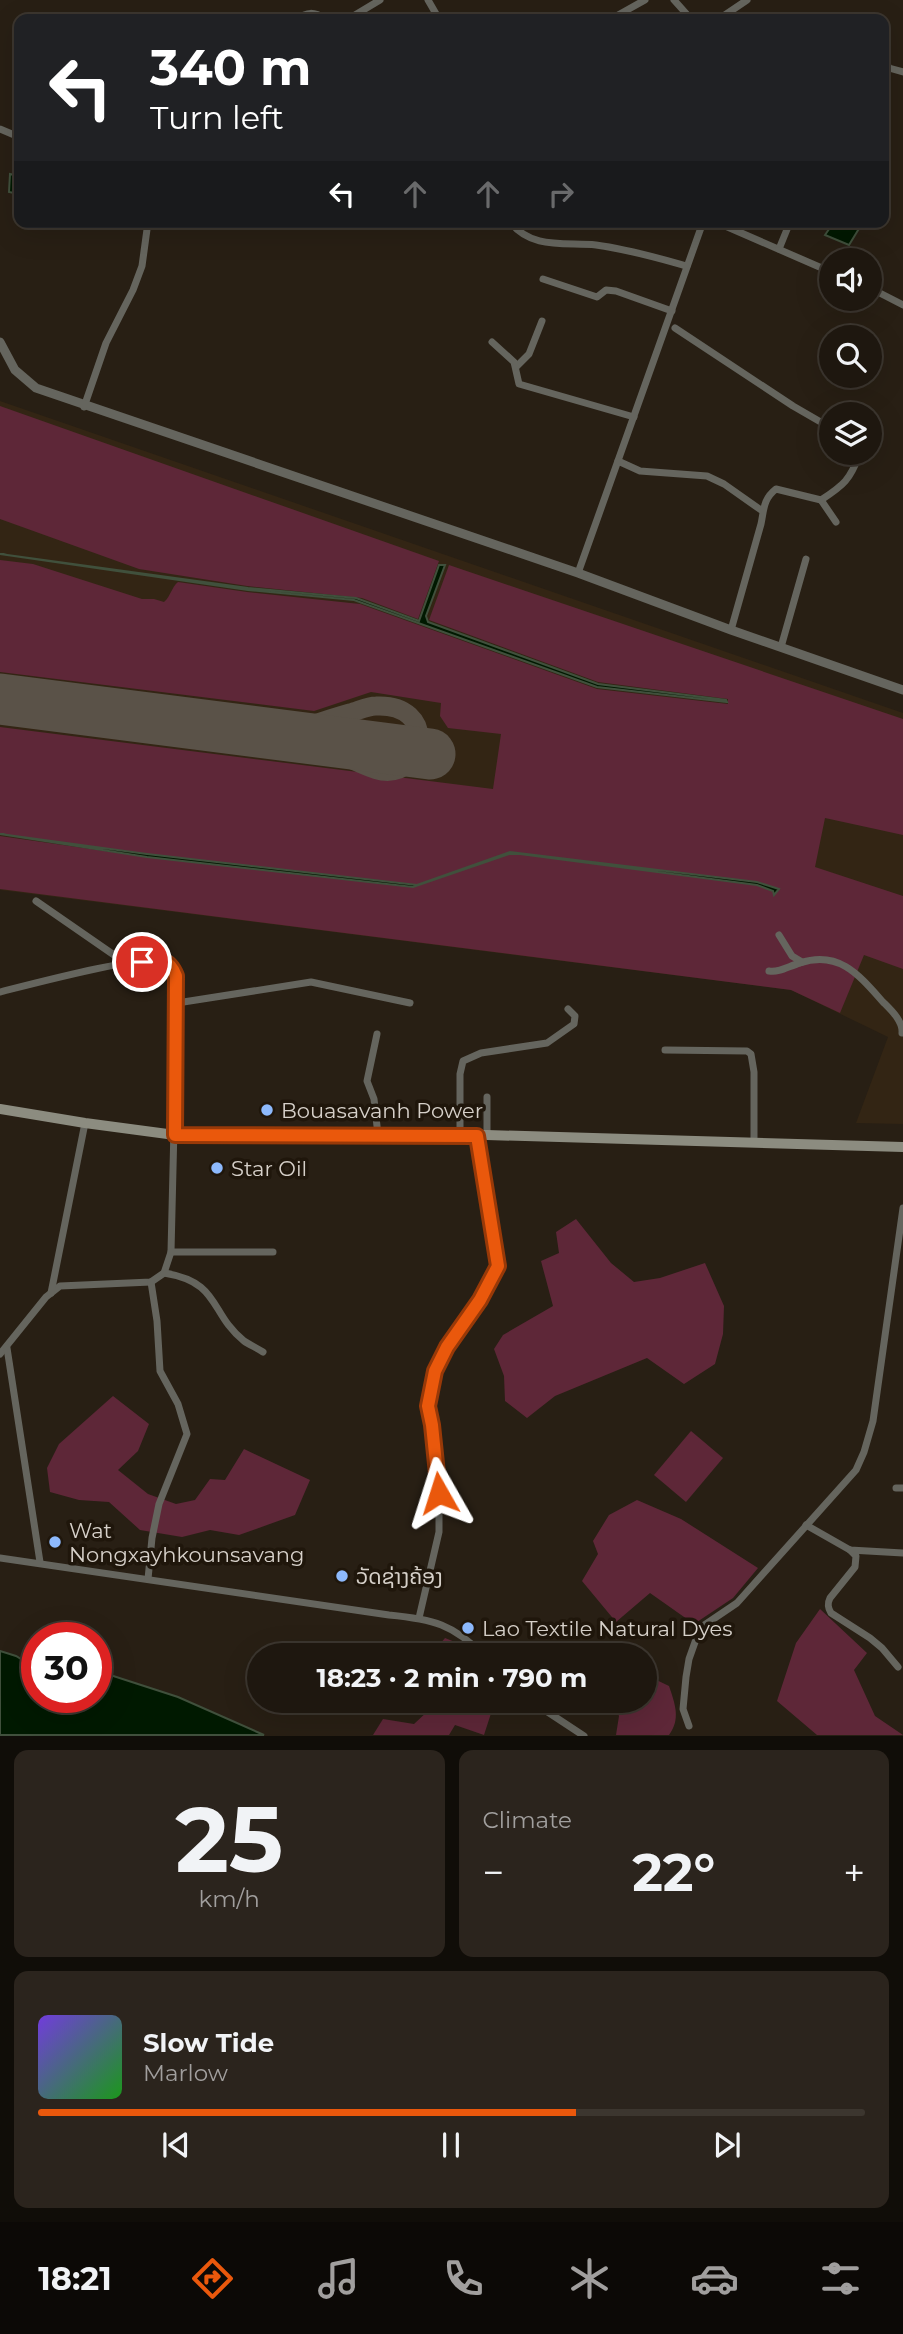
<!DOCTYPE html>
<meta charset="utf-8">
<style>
:root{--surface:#1e170f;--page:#2b241d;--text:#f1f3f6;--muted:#a19f9e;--line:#3c362f;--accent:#ea580c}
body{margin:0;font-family:Montserrat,"Noto Sans Lao",sans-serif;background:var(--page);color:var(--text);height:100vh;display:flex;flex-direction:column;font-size:26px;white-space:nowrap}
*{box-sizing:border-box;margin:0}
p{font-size:23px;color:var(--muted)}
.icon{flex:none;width:38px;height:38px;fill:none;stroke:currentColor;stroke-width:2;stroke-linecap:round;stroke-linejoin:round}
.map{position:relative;height:1736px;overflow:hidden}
.details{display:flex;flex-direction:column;gap:14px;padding:14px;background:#100d08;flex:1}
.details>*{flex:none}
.top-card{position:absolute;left:14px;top:14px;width:875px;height:214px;border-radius:14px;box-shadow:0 7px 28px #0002,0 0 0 2px var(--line);background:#202124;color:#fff;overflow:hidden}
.fabs{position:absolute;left:819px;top:248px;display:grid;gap:14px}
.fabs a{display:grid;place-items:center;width:63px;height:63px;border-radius:50%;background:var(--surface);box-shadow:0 7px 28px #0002,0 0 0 2px var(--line);font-size:35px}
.speed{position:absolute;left:21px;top:1622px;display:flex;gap:14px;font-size:35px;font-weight:700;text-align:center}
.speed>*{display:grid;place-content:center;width:91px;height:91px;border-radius:50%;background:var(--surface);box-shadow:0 7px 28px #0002,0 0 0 2px var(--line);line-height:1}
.speed .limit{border:10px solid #d22;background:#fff;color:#111}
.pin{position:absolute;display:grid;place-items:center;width:60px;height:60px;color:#fff;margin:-30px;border:4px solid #fff;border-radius:50%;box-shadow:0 2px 7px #0007}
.me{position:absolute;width:77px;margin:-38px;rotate:354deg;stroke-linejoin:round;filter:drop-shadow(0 0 5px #0008)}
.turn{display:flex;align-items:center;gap:24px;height:147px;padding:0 21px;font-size:32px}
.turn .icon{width:91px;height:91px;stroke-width:2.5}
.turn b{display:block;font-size:49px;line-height:60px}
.lanes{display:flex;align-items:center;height:66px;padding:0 21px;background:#0003;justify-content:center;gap:35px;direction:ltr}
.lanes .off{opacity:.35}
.big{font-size:52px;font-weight:700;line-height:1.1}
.details .card{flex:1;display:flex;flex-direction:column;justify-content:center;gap:10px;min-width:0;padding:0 24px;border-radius:14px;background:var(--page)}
.details .dial{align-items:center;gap:0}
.dial b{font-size:91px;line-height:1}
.song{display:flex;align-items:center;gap:21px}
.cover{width:84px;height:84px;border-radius:10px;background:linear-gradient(135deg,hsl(260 70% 55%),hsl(120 70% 35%))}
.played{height:7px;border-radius:4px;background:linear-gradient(90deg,var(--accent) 65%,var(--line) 65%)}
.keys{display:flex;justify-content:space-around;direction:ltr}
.heat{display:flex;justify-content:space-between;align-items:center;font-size:38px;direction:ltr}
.details .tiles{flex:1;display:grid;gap:14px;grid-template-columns:1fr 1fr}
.card:last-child{grid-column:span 2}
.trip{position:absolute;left:247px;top:1643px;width:410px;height:70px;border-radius:35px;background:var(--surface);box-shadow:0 7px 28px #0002,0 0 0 2px var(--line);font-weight:700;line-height:70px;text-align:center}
.tab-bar{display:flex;height:112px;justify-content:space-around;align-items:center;background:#0c0906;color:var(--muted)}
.tab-bar .icon{width:49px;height:49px}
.tab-bar .current{color:var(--accent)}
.tab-bar b{font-size:32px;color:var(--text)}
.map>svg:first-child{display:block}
.built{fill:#332514}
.green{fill:#5e2738}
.water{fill:#001900;stroke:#40503c;stroke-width:2}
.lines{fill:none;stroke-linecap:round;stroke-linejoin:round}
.taxiway{stroke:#5a5248;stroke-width:19}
.runway{stroke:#5a5248;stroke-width:51}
.minor{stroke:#65655e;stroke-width:7}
.tertiary{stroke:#65655e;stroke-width:9}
.secondary{stroke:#8c8c80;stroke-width:10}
.route-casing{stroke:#983908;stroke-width:18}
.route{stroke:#ea580c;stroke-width:12}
.poi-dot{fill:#8db9fc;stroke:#1f160b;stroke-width:2.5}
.labels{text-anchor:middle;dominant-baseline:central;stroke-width:7;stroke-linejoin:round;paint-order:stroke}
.poi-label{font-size:21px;fill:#d6d0c9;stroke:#1f160b;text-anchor:start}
</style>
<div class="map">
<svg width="903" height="1736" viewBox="0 0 903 1736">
<rect width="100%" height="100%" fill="#281f14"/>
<polygon class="built" points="0,401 903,713 903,1124 856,1123 888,1037 791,990 0,890"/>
<g class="green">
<polygon points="0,406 439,561 418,619 362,598 247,586 139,569 0,519"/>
<path d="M0,560L33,564L142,599H154L164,602C171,596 171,588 178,582L247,592L360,604L597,689L728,704V699L598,682L429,620L449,565L903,719V835L825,818L815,867L903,896V969L864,955L840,1013L791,990L0,889V836L147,857L413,887L509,854H520L699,876L757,885L773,891L779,890L757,882L510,852L417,885L147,854L0,834V727L493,789L501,734L448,728L440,716L441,703L371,692L314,711L0,672Z"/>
<polygon points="576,1219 611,1263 634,1282 660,1278 705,1263 724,1306 723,1334 715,1364 684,1384 647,1358 555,1396 527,1418 505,1401 504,1376 494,1349 503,1335 553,1306 541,1261 559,1253 556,1232"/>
<polygon points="113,1396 149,1424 138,1451 118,1470 148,1494 176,1504 195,1500 210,1479 225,1480 244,1449 310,1480 295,1515 239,1535 210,1530 182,1537 140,1530 109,1502 79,1500 50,1492 47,1468 59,1444"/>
<polygon points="691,1431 723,1458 686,1502 654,1475"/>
<polygon points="637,1500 681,1519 758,1568 733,1598 694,1624 650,1593 616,1622 582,1581 598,1554 593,1541 609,1515"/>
<polygon points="820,1609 867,1653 854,1670 875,1716 903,1735 817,1735 777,1701 796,1643"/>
<polygon points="445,1638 460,1644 471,1655 431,1655"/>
<path d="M644,1674L669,1686C675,1704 681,1719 669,1735H616L619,1716L612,1701H644Z"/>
<polygon points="428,1701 495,1701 484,1735 455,1725 449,1735 373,1735 383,1719 414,1724 428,1711"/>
</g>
<g class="water">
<polygon points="10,174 19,176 19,194 9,192"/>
<polygon points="834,222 863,222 849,245 825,235"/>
<polygon points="0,554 248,588 356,598 419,621 439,565 445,565 426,616 428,622 598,684 726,700 727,702 597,687 354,600 248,590"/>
<polygon points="0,834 147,854 417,885 510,852 757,882 779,889 774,895 773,891 757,885 520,854 509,854 413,887 147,857"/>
<polygon points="0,1651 16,1656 37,1669 37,1698 96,1698 96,1671 101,1672 178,1697 264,1735 0,1735"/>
</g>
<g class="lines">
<path class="taxiway" d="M262,732L274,735L288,732C309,726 329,719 350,713C358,711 367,706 376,706C438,703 427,777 382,771C367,769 324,746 309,738"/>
<polyline class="runway" points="0,699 430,754"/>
<g class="minor">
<polyline points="428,0 439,19"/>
<polyline points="674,0 691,19"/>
<path d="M296,19C307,12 314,11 325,19"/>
<polyline points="352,19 355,15 380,0"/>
<polyline points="611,19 645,0"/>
<polyline points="719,19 747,0"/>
<polyline points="884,58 889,68 903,72"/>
<polyline points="0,129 19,137"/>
<path d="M510,222C532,250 565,242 596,245C627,249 658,258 687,266"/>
<polyline points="716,222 831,272"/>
<polyline points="779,249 790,222"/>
<polyline points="543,279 597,297 606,290 616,291 672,311"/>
<polyline points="870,288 903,305"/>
<polyline points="675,328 793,406 831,428"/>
<polyline points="492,342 514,362 519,384 634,417"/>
<polyline points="516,367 529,354 542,321"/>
<polyline points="84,407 106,343 133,290 142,266 148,222"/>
<polyline points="618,461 640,471 707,476 724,484 761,510"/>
<polyline points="821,500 836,522"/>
<polyline points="578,573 703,222"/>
<path d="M731,630L761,524C764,510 763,499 776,489L821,500C844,485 850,480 860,453"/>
<polyline points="781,647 806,559"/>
<polyline points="36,901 127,964"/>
<polyline points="779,935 792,956 802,962"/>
<path d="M769,971C779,973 789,966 800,963C839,950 859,975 883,1002C891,1010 903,1021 902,1033"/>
<path d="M0,992C24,986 152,952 167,961C180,968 176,991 177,1003L171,1252L164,1273L151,1282L60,1286L46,1297L0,1354"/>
<polyline points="177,1003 311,982 410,1003"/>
<polyline points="377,1034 367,1081 374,1099 378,1135"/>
<polyline points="665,1050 747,1051 751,1054 754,1072 754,1143"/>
<polyline points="487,1097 487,1135"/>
<polyline points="460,1136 460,1074 463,1061 481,1053 547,1043 574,1024 575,1016 568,1009"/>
<polyline points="171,1252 273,1252"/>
<path d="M164,1273C221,1282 209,1313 244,1341C250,1345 257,1348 263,1352"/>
<polyline points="51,1293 85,1123"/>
<polyline points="7,1348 40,1562"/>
<polyline points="896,1488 903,1488"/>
<polyline points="806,1525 850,1550 903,1553"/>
<path d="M850,1550L856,1556L855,1567L830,1598C827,1604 828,1608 831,1613L870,1638L882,1648L898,1667"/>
<path d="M0,1558L389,1615C432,1619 454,1624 484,1656"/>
<polyline points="148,1579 152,1538 159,1504 187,1434 178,1404 160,1371 157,1321 151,1282"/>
<polyline points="419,1618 439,1532 439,1493 432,1425 428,1406 430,1389 435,1371 447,1347 480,1300 498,1266 477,1136"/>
<polyline points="531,1701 584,1736"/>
<polyline points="689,1726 683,1709 686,1677 689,1659 700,1628 737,1603 856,1470 864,1452 873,1421 903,1208"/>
</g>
<polyline class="tertiary" points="0,342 15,370 36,388 578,573 731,630 903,690"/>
<polyline class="secondary" points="0,1109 85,1123 175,1135 487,1135 903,1147"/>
</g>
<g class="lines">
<g class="route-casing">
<path id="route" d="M142,962C159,959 169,958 176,976L175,1135L477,1136L498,1266L480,1300L447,1347L435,1371L428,1406L432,1425L439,1493"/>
</g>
<use href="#route" class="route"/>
</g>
<g class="poi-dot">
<circle cx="267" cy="1110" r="7"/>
<circle cx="217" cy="1168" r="7"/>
<circle cx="55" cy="1542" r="7"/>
<circle cx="342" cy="1576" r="7"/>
<circle cx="468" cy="1628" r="7"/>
</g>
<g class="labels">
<g class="poi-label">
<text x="281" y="1110">Bouasavanh Power</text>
<text x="231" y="1168">Star Oil</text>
<text x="69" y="1530">Wat<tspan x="69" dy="24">Nongxayhkounsavang</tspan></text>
<text x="356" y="1576">ວັດຊ່າງຄ້ອງ</text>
<text x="482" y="1628">Lao Textile Natural Dyes</text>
</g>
</g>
</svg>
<div class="fabs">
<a><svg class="icon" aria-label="sound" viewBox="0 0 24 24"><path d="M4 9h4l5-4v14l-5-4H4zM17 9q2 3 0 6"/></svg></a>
<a><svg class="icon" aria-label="search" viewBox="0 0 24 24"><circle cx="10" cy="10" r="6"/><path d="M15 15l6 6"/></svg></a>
<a><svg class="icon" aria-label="layers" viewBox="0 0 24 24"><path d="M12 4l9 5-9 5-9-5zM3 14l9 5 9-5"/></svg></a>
</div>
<div class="speed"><div class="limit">30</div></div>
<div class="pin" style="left:142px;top:962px;background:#d93025"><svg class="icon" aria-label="arrive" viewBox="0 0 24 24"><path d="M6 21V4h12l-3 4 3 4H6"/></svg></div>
<svg class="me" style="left:439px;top:1493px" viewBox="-20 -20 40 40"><path d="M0-17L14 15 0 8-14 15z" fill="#ea580c" stroke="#fff" stroke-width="4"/></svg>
<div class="trip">18:23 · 2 min · 790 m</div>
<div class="top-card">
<div class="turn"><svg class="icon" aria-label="left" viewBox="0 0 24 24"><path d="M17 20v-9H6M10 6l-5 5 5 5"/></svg><div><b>340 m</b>Turn left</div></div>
<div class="lanes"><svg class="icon" aria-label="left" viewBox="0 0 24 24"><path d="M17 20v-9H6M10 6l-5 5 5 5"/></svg><svg class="icon off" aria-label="ahead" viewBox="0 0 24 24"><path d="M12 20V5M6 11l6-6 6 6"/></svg><svg class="icon off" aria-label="ahead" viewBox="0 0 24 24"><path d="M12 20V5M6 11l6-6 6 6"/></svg><svg class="icon off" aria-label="right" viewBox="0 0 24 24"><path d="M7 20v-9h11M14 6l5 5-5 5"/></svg></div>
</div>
</div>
<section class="details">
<div class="tiles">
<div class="card dial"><b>25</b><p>km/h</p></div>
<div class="card"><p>Climate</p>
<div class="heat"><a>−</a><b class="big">22°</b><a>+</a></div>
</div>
<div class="card">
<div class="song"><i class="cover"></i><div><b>Slow Tide</b><p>Marlow</p></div></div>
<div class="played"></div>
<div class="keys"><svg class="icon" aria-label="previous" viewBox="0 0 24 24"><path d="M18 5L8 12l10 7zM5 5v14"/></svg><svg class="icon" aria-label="pause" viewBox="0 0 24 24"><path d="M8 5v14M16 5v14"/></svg><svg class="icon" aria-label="next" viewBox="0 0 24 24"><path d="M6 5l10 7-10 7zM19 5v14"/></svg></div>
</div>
</div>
</section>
<nav class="tab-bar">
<b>18:21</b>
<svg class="icon current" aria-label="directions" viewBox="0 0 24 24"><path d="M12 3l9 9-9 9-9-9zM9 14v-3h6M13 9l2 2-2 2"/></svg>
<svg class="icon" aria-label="music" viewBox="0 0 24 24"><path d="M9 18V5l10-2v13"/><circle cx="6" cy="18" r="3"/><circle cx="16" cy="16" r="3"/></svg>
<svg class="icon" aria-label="phone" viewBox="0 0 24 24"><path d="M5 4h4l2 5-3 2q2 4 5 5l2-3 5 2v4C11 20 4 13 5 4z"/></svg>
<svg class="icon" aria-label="climate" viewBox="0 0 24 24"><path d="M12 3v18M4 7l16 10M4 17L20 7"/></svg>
<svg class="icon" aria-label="car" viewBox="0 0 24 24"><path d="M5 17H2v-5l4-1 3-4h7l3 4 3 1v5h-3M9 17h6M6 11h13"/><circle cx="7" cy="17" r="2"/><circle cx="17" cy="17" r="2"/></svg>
<svg class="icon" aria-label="filters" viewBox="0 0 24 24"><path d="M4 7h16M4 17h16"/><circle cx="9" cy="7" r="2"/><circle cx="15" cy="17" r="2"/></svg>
</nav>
